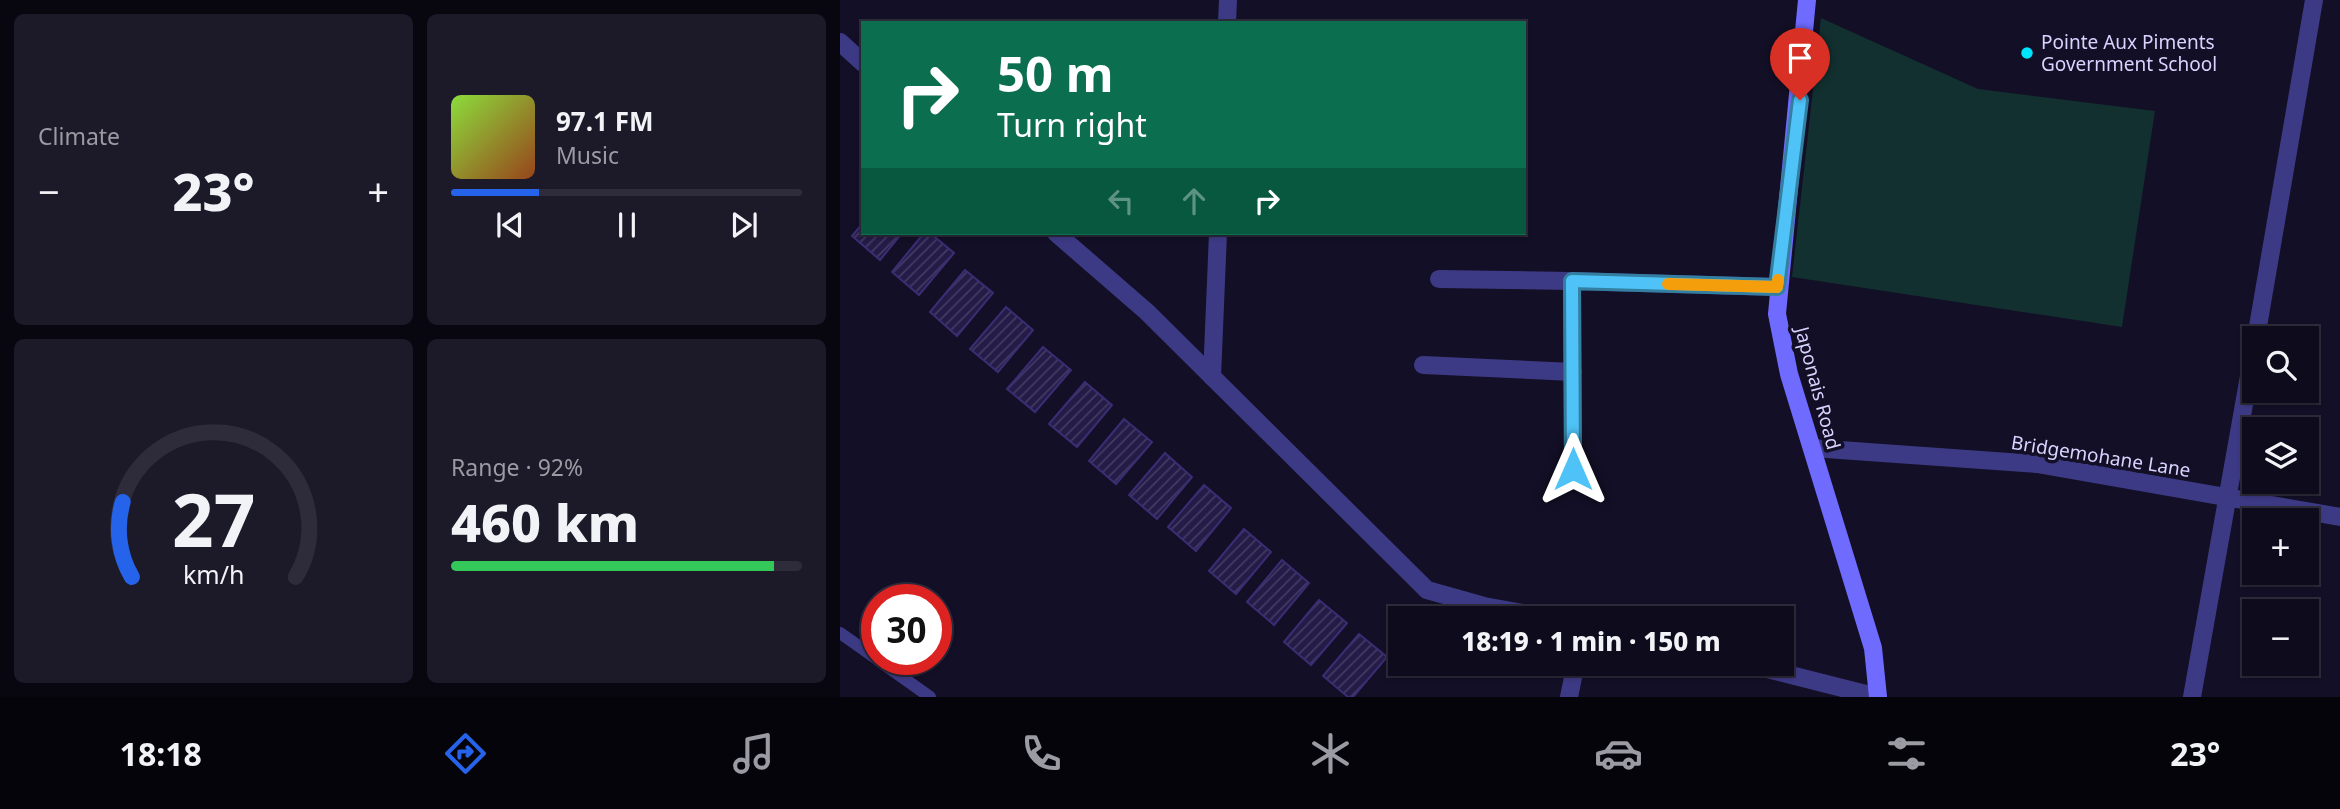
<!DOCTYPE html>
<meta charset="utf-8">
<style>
:root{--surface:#0e0b1c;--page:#1c1929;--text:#f1f3f6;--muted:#9b9ba3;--line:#2e2b3b;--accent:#2563eb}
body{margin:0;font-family:"Noto Sans",sans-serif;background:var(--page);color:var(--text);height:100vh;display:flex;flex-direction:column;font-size:26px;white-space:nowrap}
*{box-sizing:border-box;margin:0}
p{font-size:23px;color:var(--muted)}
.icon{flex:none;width:38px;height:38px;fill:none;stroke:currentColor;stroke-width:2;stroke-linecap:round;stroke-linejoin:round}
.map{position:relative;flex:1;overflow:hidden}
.sheet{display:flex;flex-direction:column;gap:14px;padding:14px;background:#08060f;width:840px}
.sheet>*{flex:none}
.banner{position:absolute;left:21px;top:21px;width:665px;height:214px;border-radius:0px;box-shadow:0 2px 5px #0004,0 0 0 2px var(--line);background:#0b6e4f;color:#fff;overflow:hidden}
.fabs{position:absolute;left:1402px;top:326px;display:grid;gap:14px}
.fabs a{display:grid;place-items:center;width:77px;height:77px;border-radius:0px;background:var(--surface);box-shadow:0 2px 5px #0004,0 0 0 2px var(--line);font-size:35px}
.speed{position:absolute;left:21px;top:584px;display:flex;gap:14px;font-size:35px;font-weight:700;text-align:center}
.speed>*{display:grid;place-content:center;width:91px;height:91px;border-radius:50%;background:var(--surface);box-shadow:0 2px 5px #0004,0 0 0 2px var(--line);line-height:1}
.speed .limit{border:10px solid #d22;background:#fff;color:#111}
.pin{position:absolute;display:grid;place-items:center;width:60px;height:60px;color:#fff;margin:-72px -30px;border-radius:50% 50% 50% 0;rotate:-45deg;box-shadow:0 0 7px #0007}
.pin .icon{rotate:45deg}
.me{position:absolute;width:77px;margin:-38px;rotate:0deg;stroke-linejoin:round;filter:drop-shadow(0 0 5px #0008)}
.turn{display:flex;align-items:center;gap:24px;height:147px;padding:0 21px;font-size:32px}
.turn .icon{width:91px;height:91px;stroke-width:2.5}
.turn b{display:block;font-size:49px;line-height:60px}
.lanes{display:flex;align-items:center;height:66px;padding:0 21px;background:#0003;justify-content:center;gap:35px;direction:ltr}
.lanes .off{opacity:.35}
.big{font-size:52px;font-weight:800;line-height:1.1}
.sheet .tile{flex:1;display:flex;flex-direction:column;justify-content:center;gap:10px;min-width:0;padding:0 24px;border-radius:10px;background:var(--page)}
.sheet .dial{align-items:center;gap:0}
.dial svg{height:182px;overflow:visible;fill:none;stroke:var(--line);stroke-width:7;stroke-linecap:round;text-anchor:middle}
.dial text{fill:var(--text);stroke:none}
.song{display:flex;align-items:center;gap:21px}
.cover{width:84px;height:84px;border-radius:10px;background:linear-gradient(135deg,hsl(90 70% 55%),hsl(20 70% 35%))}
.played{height:7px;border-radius:4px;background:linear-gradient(90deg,var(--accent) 25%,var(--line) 25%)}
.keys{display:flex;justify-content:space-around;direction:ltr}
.heat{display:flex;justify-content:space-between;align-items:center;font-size:38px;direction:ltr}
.charge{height:10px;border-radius:5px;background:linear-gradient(90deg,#34c759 92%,var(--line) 0)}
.sheet .tiles{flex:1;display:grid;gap:14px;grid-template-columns:repeat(2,1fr)}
.trip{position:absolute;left:548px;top:606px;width:406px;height:70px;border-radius:0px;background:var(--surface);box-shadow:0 2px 5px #0004,0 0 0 2px var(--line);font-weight:800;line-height:70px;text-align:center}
.dock{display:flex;height:112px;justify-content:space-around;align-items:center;background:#06040b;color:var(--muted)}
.dock .icon{width:49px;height:49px}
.dock .selected{color:var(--accent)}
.dock b{font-size:32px;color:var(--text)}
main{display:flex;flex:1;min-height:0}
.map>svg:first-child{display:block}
.pitch{fill:#12302f}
.building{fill:url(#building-hatch);stroke:#3b2d73;stroke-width:2}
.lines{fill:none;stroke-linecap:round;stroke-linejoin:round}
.lane{stroke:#3d3a85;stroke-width:12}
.street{stroke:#3d3a85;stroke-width:18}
.secondary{stroke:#6f6bff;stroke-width:18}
.route-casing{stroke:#337fa1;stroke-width:18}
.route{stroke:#4fc3f7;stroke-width:12}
.slow{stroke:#f59e0b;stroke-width:12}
.poi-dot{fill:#00e5ff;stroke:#130f26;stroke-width:2.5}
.labels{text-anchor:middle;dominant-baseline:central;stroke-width:7;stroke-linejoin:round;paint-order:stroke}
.poi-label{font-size:19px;fill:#d9d4ff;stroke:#130f26;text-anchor:start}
.street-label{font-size:19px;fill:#d9d4ff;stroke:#130f26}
</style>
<main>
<section class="sheet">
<div class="tiles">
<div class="tile"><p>Climate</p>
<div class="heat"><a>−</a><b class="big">23°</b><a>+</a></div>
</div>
<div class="tile">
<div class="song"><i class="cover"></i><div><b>97.1 FM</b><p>Music</p></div></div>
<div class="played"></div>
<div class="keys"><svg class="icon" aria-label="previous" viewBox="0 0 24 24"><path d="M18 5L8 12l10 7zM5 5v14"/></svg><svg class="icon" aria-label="pause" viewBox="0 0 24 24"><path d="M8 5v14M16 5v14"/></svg><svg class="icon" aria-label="next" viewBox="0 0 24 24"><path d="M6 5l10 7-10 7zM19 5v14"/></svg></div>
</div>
<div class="tile dial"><svg viewBox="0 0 100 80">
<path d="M14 69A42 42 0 1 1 86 69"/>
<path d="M14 69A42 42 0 0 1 10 36" stroke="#2563eb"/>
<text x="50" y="56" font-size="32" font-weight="700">27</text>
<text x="50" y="72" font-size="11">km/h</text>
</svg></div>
<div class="tile"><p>Range · 92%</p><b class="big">460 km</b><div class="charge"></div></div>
</div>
</section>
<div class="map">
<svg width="1500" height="697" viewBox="0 0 1500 697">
<defs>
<pattern id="building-hatch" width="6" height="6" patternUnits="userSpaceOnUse" patternTransform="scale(1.75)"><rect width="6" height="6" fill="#241b47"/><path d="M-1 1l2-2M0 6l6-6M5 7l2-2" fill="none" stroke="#433b63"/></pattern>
</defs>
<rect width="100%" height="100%" fill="#130f26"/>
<polygon class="pitch" points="981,18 1138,89 1315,111 1282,327 952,277"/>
<g class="building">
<polygon points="23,223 23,233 62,233 40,260 12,236"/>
<polygon points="84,233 90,233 114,253 79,295 52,272"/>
<polygon points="125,270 153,293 117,336 90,312"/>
<polygon points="166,307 193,330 158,372 130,349"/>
<polygon points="203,347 231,370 195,412 167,389"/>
<polygon points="245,382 272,405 237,447 209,424"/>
<polygon points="284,419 312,442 276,484 249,461"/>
<polygon points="325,453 352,477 317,519 289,495"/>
<polygon points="364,485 391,508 356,551 328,527"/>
<polygon points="404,529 431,552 396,594 369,571"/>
<polygon points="442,560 469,583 434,625 407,602"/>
<polygon points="479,600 507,623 471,665 444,642"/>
<polygon points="519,634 547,657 513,697 508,697 483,676"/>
</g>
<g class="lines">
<g class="lane">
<polyline points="0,633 37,659"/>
<polyline points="38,660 90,697"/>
</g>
<g class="street">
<polyline points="387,23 388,0"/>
<polyline points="0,42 23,63"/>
<polyline points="216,233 307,312 587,590 644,606 710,618"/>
<polyline points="599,279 732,281 733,469"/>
<polyline points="732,281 937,287"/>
<polyline points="1416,338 1474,0"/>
<polyline points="583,365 733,372"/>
<polyline points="372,377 378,233"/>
<polyline points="972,448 1197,464 1500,517"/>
<polyline points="903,663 1038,697"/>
<polyline points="729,697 736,663"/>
<polyline points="1352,697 1414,348"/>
</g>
<polyline class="secondary" points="967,0 937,314 949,374 1033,648 1038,697"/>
</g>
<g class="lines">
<g class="route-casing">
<polyline id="route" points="733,469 732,281 937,287 960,100"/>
</g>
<use href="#route" class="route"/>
<polyline class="slow" points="828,284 937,287 938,280"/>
</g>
<circle class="poi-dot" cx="1187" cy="53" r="7"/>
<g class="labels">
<g class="poi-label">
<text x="1201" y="42">Pointe Aux Piments<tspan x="1201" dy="22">Government School</tspan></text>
</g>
<g class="street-label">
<text transform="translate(978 388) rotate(75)">Japonais Road</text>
<text transform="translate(1261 456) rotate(9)">Bridgemohane Lane</text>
</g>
</g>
</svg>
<div class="fabs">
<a><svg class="icon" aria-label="search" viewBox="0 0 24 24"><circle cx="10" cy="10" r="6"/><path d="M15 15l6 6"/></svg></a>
<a><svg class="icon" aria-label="layers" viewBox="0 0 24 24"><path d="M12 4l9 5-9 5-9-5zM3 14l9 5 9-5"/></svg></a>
<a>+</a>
<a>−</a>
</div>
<div class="speed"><div class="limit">30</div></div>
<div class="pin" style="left:960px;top:100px;background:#d93025"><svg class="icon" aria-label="arrive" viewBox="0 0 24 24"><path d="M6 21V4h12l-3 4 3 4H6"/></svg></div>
<svg class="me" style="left:733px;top:469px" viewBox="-20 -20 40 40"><path d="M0-17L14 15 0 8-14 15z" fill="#4fc3f7" stroke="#fff" stroke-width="4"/></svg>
<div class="trip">18:19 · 1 min · 150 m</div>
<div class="banner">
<div class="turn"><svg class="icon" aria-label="right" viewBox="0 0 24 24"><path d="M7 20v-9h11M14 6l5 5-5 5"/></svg><div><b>50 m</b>Turn right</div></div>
<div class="lanes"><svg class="icon off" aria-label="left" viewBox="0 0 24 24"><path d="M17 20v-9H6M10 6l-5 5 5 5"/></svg><svg class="icon off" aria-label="ahead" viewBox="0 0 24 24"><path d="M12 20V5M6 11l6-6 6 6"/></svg><svg class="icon" aria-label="right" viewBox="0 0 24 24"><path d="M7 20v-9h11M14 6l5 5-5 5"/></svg></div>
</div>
</div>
</main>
<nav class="dock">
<b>18:18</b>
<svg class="icon selected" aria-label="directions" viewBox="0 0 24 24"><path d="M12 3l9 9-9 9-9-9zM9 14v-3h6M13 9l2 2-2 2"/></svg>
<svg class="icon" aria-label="music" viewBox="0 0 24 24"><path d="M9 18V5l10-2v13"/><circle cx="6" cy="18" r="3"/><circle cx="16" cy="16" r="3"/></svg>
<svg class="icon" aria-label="phone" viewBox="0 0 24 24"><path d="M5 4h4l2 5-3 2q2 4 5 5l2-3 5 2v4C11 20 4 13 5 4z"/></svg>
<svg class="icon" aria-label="climate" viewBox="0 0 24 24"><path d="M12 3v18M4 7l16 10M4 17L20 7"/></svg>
<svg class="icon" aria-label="car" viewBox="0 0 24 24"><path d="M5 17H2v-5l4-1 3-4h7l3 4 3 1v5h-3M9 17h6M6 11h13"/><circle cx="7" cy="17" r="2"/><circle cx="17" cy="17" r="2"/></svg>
<svg class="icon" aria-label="filters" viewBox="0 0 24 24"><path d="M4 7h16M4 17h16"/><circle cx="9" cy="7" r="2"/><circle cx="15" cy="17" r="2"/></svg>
<b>23°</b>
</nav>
